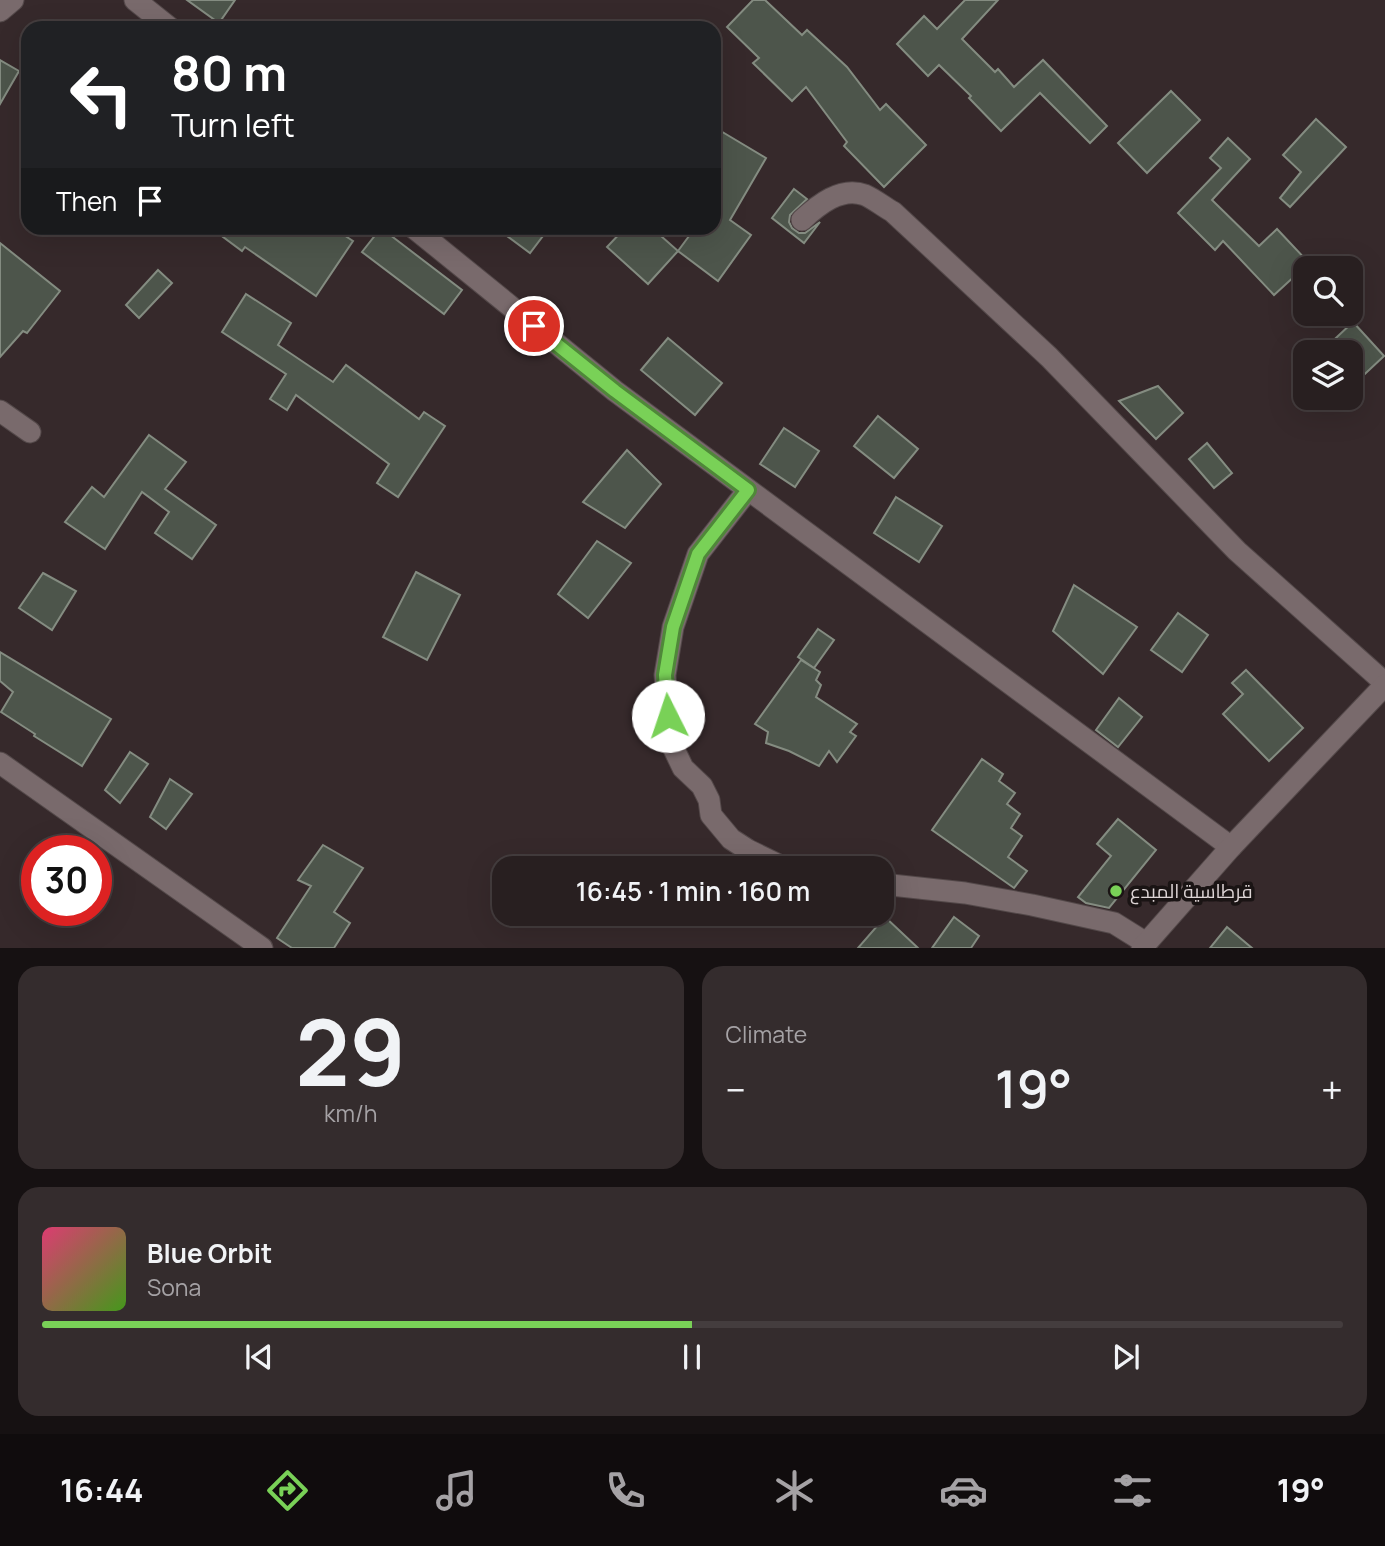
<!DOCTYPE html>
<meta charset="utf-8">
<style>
:root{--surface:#281f20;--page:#342c2d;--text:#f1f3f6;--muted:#a5a2a5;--line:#443d3e;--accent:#79d157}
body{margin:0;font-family:Manrope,Cairo,sans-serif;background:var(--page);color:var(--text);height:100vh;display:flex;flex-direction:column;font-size:26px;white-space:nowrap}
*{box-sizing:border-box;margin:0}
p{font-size:23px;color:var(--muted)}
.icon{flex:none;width:38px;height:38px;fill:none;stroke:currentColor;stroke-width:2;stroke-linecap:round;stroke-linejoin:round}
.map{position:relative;height:948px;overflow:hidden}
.drawer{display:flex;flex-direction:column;gap:18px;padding:18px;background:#161112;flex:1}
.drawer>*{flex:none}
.top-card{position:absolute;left:21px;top:21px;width:700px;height:214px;border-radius:21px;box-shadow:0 7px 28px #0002,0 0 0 2px var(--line);background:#202124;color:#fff;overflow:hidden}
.controls{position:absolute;left:1293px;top:256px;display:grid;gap:14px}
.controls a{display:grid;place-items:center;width:70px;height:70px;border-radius:14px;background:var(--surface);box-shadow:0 7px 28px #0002,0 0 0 2px var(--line);font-size:35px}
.speed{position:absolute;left:21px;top:835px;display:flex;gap:14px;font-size:35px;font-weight:700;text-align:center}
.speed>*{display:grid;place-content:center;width:91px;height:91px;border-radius:50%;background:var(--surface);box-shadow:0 7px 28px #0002,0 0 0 2px var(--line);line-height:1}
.speed .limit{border:10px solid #d22;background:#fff;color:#111}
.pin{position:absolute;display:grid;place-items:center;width:60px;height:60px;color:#fff;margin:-30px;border:4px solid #fff;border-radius:50%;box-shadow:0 2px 7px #0007}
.me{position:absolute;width:77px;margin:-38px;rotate:356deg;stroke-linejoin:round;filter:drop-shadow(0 0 5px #0008)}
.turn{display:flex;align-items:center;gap:24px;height:147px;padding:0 35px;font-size:32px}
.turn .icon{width:91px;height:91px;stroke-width:2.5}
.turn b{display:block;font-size:49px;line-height:60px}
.then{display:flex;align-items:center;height:66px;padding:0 35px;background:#0003;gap:14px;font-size:26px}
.big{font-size:52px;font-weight:600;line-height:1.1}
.drawer .widget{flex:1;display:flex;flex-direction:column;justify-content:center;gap:10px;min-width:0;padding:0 24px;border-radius:21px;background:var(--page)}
.drawer .dial{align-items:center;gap:0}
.dial b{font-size:91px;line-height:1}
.song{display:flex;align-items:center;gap:21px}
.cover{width:84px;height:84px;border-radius:10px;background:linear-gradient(135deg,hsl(340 70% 55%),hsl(100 70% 35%))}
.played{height:7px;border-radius:4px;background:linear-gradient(90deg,var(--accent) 50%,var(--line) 50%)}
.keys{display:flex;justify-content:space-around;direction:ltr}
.heat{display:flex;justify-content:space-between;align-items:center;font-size:38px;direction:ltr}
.drawer .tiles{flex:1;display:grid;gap:18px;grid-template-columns:1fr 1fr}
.widget:last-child{grid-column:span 2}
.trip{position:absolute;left:492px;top:856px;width:402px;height:70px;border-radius:21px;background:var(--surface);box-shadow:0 7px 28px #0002,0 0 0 2px var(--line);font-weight:600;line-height:70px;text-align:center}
.menu{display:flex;height:112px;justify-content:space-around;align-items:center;background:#100c0d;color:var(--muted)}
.menu .icon{width:49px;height:49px}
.menu .selected{color:var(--accent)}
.menu b{font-size:32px;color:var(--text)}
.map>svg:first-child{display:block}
.building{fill:#4d554b;stroke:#848c81;stroke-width:2}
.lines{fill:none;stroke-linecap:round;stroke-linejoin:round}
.minor-casing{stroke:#534849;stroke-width:23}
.minor{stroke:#796a6c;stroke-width:21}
.route-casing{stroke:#4f8839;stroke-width:18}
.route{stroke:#79d157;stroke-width:12}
.poi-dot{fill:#79d157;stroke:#1a1414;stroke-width:2.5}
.labels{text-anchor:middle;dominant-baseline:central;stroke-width:7;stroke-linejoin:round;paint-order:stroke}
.poi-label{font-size:19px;fill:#ddd4d5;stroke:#1a1414;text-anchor:start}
</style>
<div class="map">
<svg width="1385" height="948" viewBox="0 0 1385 948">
<rect width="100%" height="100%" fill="#36292b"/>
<g class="building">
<polygon points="187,0 235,0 219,23"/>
<polygon points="753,0 765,0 802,35 807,30 847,67 880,110 886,104 926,145 884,187 844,146 847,142 806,87 792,101 753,63 759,58 727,27"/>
<polygon points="965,0 998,0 962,39 995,72 998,69 1014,87 1043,60 1107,126 1090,143 1040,93 1001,131 969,98 971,96 939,65 928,76 897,44 924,16 937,29"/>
<polygon points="0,60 19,71 0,104"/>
<polygon points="1171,91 1200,120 1147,173 1118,143"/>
<polygon points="1316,119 1346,147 1290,207 1280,198 1301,172 1283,155"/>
<polygon points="714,127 766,158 730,220 751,235 718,281 678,251 695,228 714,228"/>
<polygon points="1228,138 1250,159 1212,200 1259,246 1277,229 1309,263 1274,295 1223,241 1215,250 1178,213 1221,168 1210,158"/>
<polygon points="794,189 807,199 790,215 789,222 792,228 799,233 805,233 820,222 804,243 772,218"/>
<polygon points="211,228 333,228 353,241 316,296 245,247 242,251"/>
<polygon points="381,228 462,290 444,314 362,252"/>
<polygon points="496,228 549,228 530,253"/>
<polygon points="625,228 652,228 678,251 648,284 607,247"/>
<polygon points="0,243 60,291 27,333 23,331 0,357"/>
<polygon points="158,270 172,283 139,318 126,305"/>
<polygon points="246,294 291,323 278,345 333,382 346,365 419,419 424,412 445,426 398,497 377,483 389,464 296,395 287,410 270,399 286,374 222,332"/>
<polygon points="1353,322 1384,356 1351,387 1351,352 1321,352"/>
<polygon points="668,338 722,383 695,415 641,370"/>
<polygon points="1158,386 1183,413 1156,439 1119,401"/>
<polygon points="878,416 918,449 894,478 854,446"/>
<polygon points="784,428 819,451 795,487 760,464"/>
<polygon points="149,435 186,462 165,489 216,525 192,559 155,533 169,512 142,492 105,549 65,522 92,487 104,497"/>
<polygon points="1207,443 1232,473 1214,488 1189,459"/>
<polygon points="627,450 661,484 625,528 583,502"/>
<polygon points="896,497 942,526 919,562 874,533"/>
<polygon points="597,541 631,563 588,618 558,594"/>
<polygon points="416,572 460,595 427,660 383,637"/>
<polygon points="43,573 76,591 52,630 19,608"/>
<polygon points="1074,585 1137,627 1103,674 1053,631"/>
<polygon points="1178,613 1208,635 1182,672 1151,650"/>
<polygon points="818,629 834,640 814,668 798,657"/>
<polygon points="0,652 111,719 82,766 34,736 35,734 1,712 13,692 0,681"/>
<polygon points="801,660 820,672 816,680 821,685 816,697 857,724 850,732 856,736 837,762 829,751 819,766 789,751 766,743 768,732 755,724"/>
<polygon points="1246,670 1303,728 1269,761 1223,714 1243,694 1232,683"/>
<polygon points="1119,698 1142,717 1118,747 1096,730"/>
<polygon points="130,752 148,764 120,803 105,790"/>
<polygon points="982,759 1003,774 999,781 1015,793 1007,804 1020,814 1011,828 1022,836 1008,857 1027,871 1014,888 932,830"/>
<polygon points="170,779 192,794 166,829 150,817"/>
<polygon points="1118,819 1156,850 1109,908 1086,903 1078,897 1111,856 1097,844"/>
<polygon points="323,845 363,868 334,912 350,923 334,948 292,948 277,938 311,886 298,880"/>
<polygon points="885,917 918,948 858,948"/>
<polygon points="954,917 979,936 971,948 932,948"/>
<polygon points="1227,927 1252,948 1210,948"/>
</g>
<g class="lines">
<g class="minor-casing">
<g id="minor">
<polyline points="135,0 170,28"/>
<polyline points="0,11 13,0"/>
<path d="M802,220C818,205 841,186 865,195C874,199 884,207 893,212L1049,357L1237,551L1385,683"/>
<polyline points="414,228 615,391 1231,847"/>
<polyline points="0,411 30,432"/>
<polyline points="748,490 698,554 673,627 665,675 668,716 672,745 683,768 702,786 709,800 711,815 731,839 748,850 785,868"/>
<polyline points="0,763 262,948"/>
<polyline points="882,884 965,893 1032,905 1114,923 1146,943"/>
<polyline points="1142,948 1231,847 1385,685"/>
</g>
</g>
<use href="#minor" class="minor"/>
</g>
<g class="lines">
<g class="route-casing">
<polyline id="route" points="534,326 615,391 748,490 698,554 673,627 665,675 668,716"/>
</g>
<use href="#route" class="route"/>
</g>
<circle class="poi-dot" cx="1116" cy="891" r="7"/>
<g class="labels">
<g class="poi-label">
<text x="1130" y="891">قرطاسية المبدع</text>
</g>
</g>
</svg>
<div class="controls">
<a><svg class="icon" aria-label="search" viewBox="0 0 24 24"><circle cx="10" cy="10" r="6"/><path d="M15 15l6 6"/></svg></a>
<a><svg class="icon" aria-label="layers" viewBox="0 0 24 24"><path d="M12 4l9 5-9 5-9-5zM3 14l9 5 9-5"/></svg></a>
</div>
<div class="speed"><div class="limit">30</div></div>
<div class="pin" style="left:534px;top:326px;background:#d93025"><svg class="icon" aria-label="arrive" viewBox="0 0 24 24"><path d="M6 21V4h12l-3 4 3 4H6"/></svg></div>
<svg class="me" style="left:668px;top:716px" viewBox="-20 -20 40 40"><circle r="19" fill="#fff"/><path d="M0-13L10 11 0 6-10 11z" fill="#79d157"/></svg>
<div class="trip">16:45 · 1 min · 160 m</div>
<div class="top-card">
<div class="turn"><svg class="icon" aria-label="left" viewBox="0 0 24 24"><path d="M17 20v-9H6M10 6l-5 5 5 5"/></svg><div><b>80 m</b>Turn left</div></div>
<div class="then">Then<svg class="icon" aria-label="arrive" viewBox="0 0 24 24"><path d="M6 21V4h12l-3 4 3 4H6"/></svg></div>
</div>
</div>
<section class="drawer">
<div class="tiles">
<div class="widget dial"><b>29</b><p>km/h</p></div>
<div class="widget"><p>Climate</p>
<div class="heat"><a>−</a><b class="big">19°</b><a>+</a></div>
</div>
<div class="widget">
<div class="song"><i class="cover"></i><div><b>Blue Orbit</b><p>Sona</p></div></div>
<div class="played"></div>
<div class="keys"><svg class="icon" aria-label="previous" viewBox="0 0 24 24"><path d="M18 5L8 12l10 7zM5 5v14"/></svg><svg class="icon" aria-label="pause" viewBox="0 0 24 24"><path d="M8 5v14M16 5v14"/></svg><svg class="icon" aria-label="next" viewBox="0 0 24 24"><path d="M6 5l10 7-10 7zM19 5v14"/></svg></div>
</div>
</div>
</section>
<nav class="menu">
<b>16:44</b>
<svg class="icon selected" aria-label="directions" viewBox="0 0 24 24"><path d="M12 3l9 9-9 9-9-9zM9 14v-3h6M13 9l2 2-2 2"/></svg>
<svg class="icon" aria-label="music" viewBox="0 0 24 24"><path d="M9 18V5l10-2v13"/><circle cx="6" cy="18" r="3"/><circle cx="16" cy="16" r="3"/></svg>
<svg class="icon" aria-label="phone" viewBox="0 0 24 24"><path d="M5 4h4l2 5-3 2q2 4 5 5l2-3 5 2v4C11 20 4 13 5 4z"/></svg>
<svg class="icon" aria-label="climate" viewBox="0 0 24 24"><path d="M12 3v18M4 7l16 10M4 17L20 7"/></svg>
<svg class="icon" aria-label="car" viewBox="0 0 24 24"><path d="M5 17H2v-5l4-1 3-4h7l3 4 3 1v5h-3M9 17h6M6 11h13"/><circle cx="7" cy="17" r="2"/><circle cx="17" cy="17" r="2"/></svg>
<svg class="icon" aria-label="filters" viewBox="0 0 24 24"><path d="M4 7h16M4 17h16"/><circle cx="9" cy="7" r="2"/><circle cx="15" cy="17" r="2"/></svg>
<b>19°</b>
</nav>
